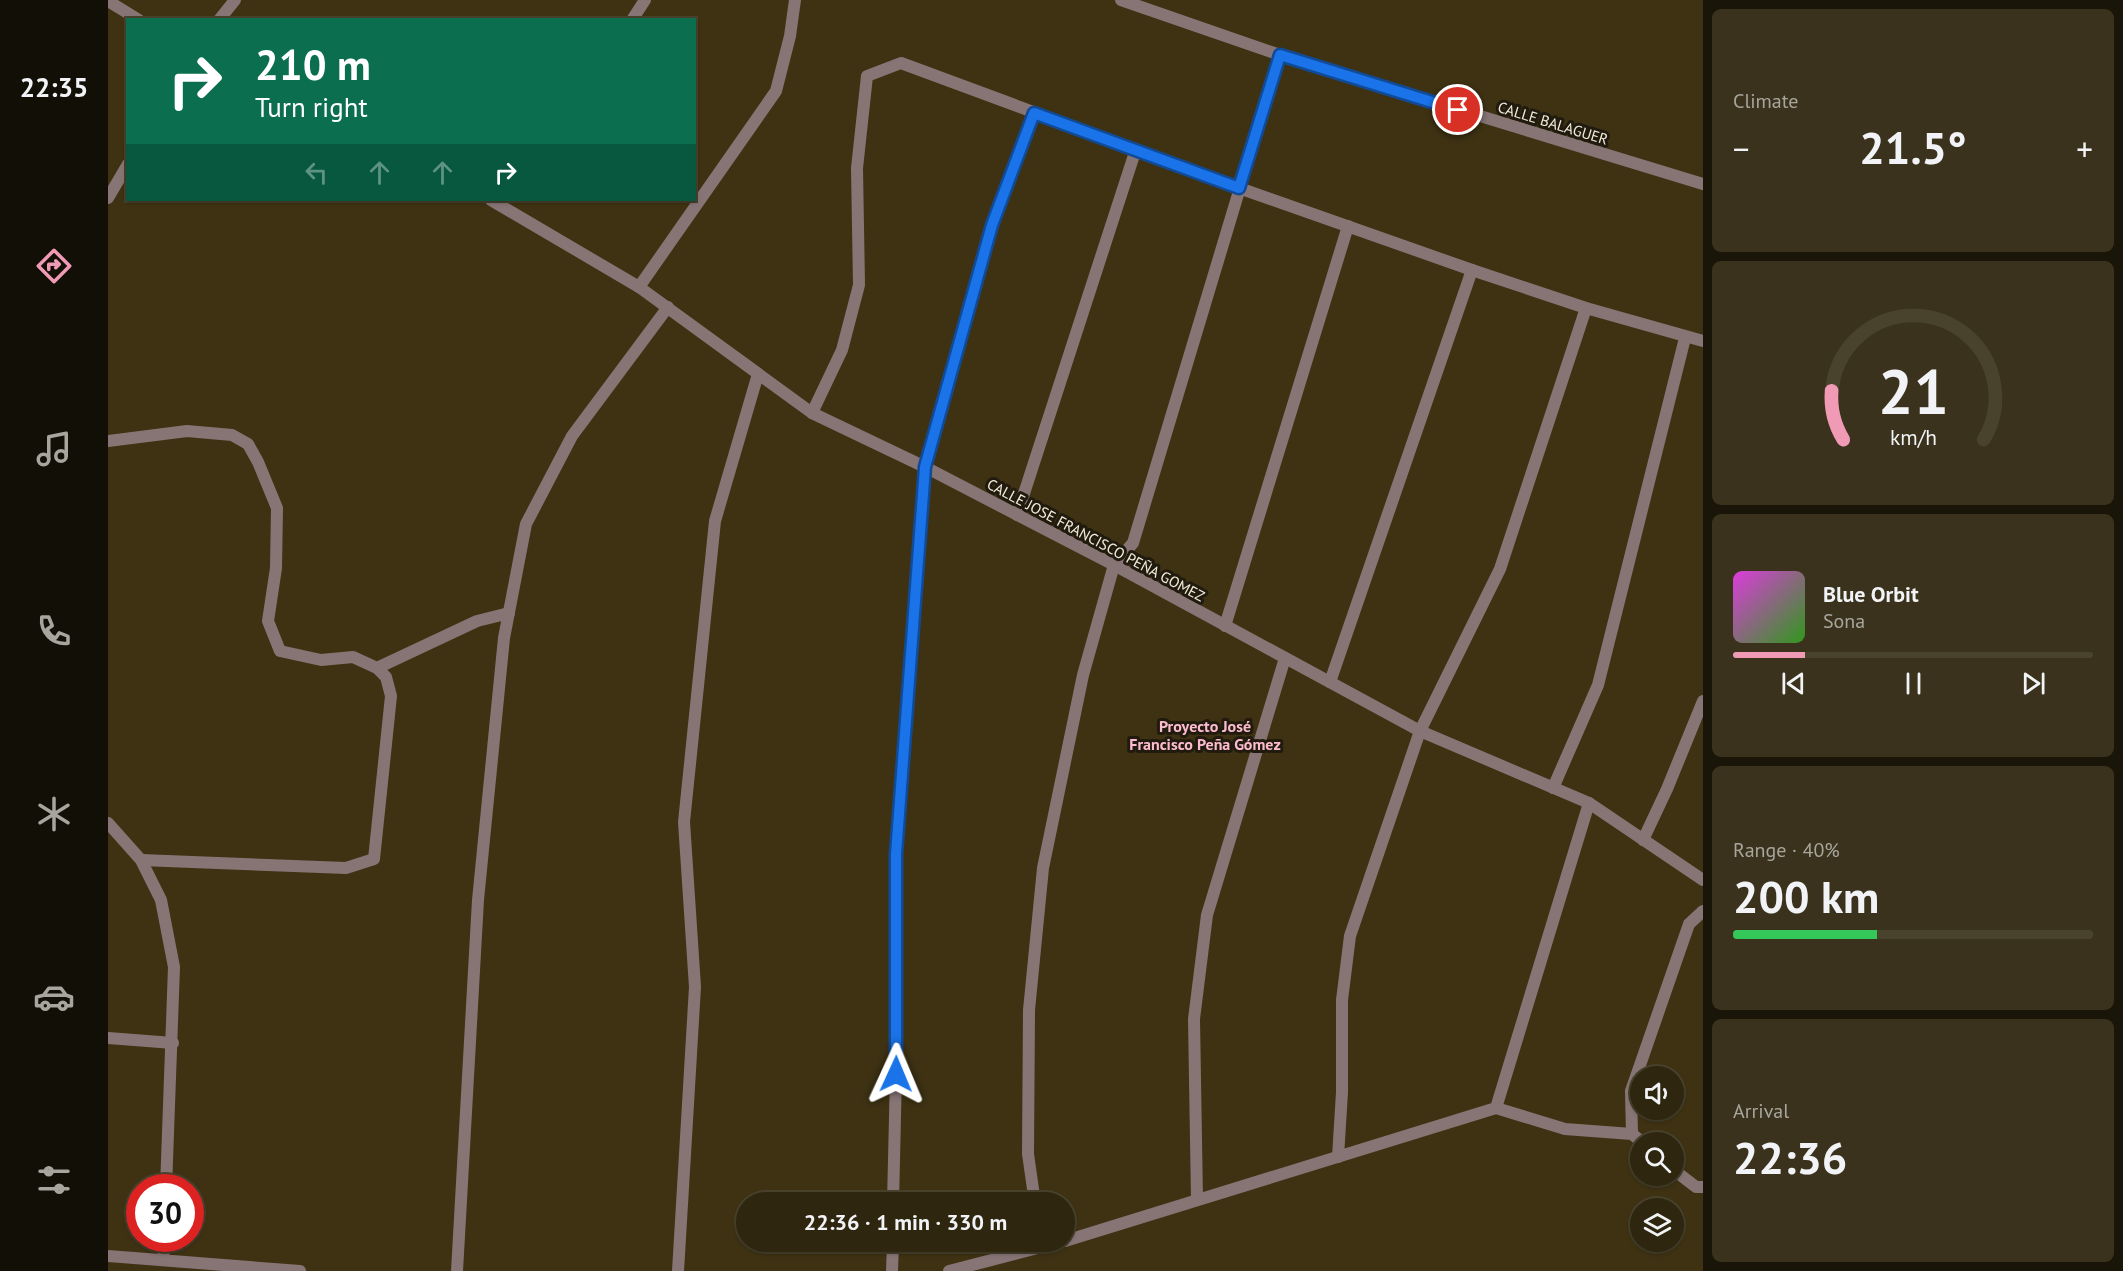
<!DOCTYPE html>
<meta charset="utf-8">
<style>
:root{--surface:#2e260e;--page:#3a321c;--text:#f1f3f6;--muted:#a7a59e;--line:#49432e;--accent:#f09ab6}
body{margin:0;font-family:"PT Sans",sans-serif;background:var(--page);color:var(--text);height:100vh;display:flex;flex-direction:column;font-size:22px;white-space:nowrap}
*{box-sizing:border-box;margin:0}
p{font-size:20px;color:var(--muted)}
.icon{flex:none;width:33px;height:33px;fill:none;stroke:currentColor;stroke-width:2;stroke-linecap:round;stroke-linejoin:round}
.map{position:relative;flex:1;overflow:hidden}
.sheet{display:flex;flex-direction:column;gap:9px;padding:9px;background:#191508;width:420px}
.sheet>*{flex:none}
.banner{position:absolute;left:18px;top:18px;width:570px;height:183px;border-radius:0px;box-shadow:0 2px 4px #0004,0 0 0 2px var(--line);background:#0b6e4f;color:#fff;overflow:hidden}
.controls{position:absolute;left:1522px;top:1066px;display:grid;gap:12px}
.controls a{display:grid;place-items:center;width:54px;height:54px;border-radius:50%;background:var(--surface);box-shadow:0 2px 4px #0004,0 0 0 2px var(--line);font-size:30px}
.speed{position:absolute;left:18px;top:1174px;display:flex;gap:12px;font-size:30px;font-weight:700;text-align:center}
.speed>*{display:grid;place-content:center;width:78px;height:78px;border-radius:50%;background:var(--surface);box-shadow:0 2px 4px #0004,0 0 0 2px var(--line);line-height:1}
.speed .limit{border:9px solid #d22;background:#fff;color:#111}
.pin{position:absolute;display:grid;place-items:center;width:51px;height:51px;color:#fff;margin:-26px;border:3px solid #fff;border-radius:50%;box-shadow:0 2px 6px #0007}
.me{position:absolute;width:66px;margin:-33px;rotate:1deg;stroke-linejoin:round;filter:drop-shadow(0 0 4px #0008)}
.turn{display:flex;align-items:center;gap:21px;height:126px;padding:0 30px;font-size:27px}
.turn .icon{width:78px;height:78px;stroke-width:2.5}
.turn b{display:block;font-size:42px;line-height:51px}
.lanes{display:flex;align-items:center;height:57px;padding:0 30px;background:#0003;justify-content:center;gap:30px;direction:ltr}
.lanes .off{opacity:.35}
.big{font-size:45px;font-weight:600;line-height:1.1}
.sheet .tile{flex:1;display:flex;flex-direction:column;justify-content:center;gap:9px;min-width:0;padding:0 21px;border-radius:9px;background:var(--page)}
.sheet .dial{align-items:center;gap:0}
.dial svg{height:156px;overflow:visible;fill:none;stroke:var(--line);stroke-width:7;stroke-linecap:round;text-anchor:middle}
.dial text{fill:var(--text);stroke:none}
.song{display:flex;align-items:center;gap:18px}
.cover{width:72px;height:72px;border-radius:9px;background:linear-gradient(135deg,hsl(300 70% 55%),hsl(110 70% 35%))}
.played{height:6px;border-radius:3px;background:linear-gradient(90deg,var(--accent) 20%,var(--line) 20%)}
.keys{display:flex;justify-content:space-around;direction:ltr}
.heat{display:flex;justify-content:space-between;align-items:center;font-size:33px;direction:ltr}
.charge{height:9px;border-radius:4px;background:linear-gradient(90deg,#34c759 40%,var(--line) 0)}
.trip{position:absolute;left:628px;top:1192px;width:339px;height:60px;border-radius:30px;background:var(--surface);box-shadow:0 2px 4px #0004,0 0 0 2px var(--line);font-weight:600;line-height:60px;text-align:center}
main{display:flex;flex:1;min-height:0}
.tab-bar{display:flex;flex-direction:column;width:108px;justify-content:space-around;align-items:center;background:#120f06;color:var(--muted)}
.tab-bar .icon{width:42px;height:42px}
.tab-bar .current{color:var(--accent)}
.tab-bar b{font-size:27px;color:var(--text)}
.map>svg:first-child{display:block}
.lines{fill:none;stroke-linecap:round;stroke-linejoin:round}
.lane{stroke:#877576;stroke-width:12}
.street{stroke:#877576;stroke-width:12}
.route-casing{stroke:#114b97;stroke-width:15}
.route{stroke:#1a73e8;stroke-width:10}
.labels{text-anchor:middle;dominant-baseline:central;stroke-width:6;stroke-linejoin:round;paint-order:stroke}
.street-label{font-size:15px;fill:#f3ecda;stroke:#201b0e}
.neighbourhood-label{font-size:16px;font-weight:bold;fill:#fdbbcf;stroke:#201b0e}
</style>
<main>
<nav class="tab-bar">
<b>22:35</b>
<svg class="icon current" aria-label="directions" viewBox="0 0 24 24"><path d="M12 3l9 9-9 9-9-9zM9 14v-3h6M13 9l2 2-2 2"/></svg>
<svg class="icon" aria-label="music" viewBox="0 0 24 24"><path d="M9 18V5l10-2v13"/><circle cx="6" cy="18" r="3"/><circle cx="16" cy="16" r="3"/></svg>
<svg class="icon" aria-label="phone" viewBox="0 0 24 24"><path d="M5 4h4l2 5-3 2q2 4 5 5l2-3 5 2v4C11 20 4 13 5 4z"/></svg>
<svg class="icon" aria-label="climate" viewBox="0 0 24 24"><path d="M12 3v18M4 7l16 10M4 17L20 7"/></svg>
<svg class="icon" aria-label="car" viewBox="0 0 24 24"><path d="M5 17H2v-5l4-1 3-4h7l3 4 3 1v5h-3M9 17h6M6 11h13"/><circle cx="7" cy="17" r="2"/><circle cx="17" cy="17" r="2"/></svg>
<svg class="icon" aria-label="filters" viewBox="0 0 24 24"><path d="M4 7h16M4 17h16"/><circle cx="9" cy="7" r="2"/><circle cx="15" cy="17" r="2"/></svg>
</nav>
<div class="map">
<svg width="1595" height="1271" viewBox="0 0 1595 1271">
<rect width="100%" height="100%" fill="#3e3213"/>
<g class="lines">
<g class="lane">
<polyline points="0,441 79,431 124,435 140,444 150,462 169,508 168,568 160,621 172,651 213,660 245,657 269,668 278,677 283,696 266,859 238,868 33,860"/>
<polyline points="269,668 369,621 401,613"/>
<polyline points="0,823 33,860 53,900 66,967 58,1188"/>
<polyline points="0,1038 65,1043"/>
<polyline points="55,1260 56,1239"/>
</g>
<g class="street">
<polyline points="1013,0 1172,55 1595,184"/>
<polyline points="0,1 31,20"/>
<polyline points="111,20 127,0"/>
<polyline points="524,20 537,0"/>
<polyline points="0,198 20,164"/>
<polyline points="383,200 531,287 704,413 817,467 1006,565 1312,731 1481,803 1595,880"/>
<polyline points="531,287 668,91 682,36 687,0"/>
<polyline points="704,413 734,350 751,285 749,168 759,76 793,63 1131,188 1364,270 1478,308 1595,341"/>
<polyline points="909,515 1028,149"/>
<polyline points="1117,626 1240,226"/>
<polyline points="1222,682 1364,270"/>
<polyline points="1445,788 1490,685 1577,338"/>
<polyline points="1535,840 1559,789 1595,701"/>
<polyline points="1388,1108 1457,1129 1524,1134 1535,1143"/>
<polyline points="1524,1134 1523,1091 1581,924 1595,911"/>
<polyline points="1230,1157 1234,1092 1234,1000 1242,936 1312,731 1392,569 1478,308"/>
<polyline points="1566,1170 1588,1187 1595,1187"/>
<polyline points="1089,1200 1086,1019 1099,915 1177,658"/>
<polyline points="785,1203 789,1030 788,854 817,467 884,226 926,113"/>
<polyline points="927,1203 920,1154 921,1010 935,868 975,675 1006,565 1025,543 1172,55"/>
<polyline points="957,1241 1388,1108 1481,803"/>
<polyline points="0,1256 192,1271"/>
<polyline points="349,1271 370,900 396,638 418,524 464,436 560,307"/>
<polyline points="570,1271 587,987 576,822 607,521 650,374"/>
<polyline points="784,1271 785,1242"/>
<polyline points="841,1271 953,1242"/>
</g>
</g>
<g class="lines">
<g class="route-casing">
<polyline id="route" points="788,1074 788,854 817,467 884,225 926,113 1131,188 1172,55 1350,110"/>
</g>
<use href="#route" class="route"/>
</g>
<g class="labels">
<g class="street-label">
<text transform="translate(1445 123) rotate(17)">CALLE BALAGUER</text>
<text transform="translate(988 540) rotate(28)">CALLE JOSE FRANCISCO PEÑA GOMEZ</text>
</g>
<g class="neighbourhood-label">
<text x="1097" y="726">Proyecto José<tspan x="1097" dy="18">Francisco Peña Gómez</tspan></text>
</g>
</g>
</svg>
<div class="controls">
<a><svg class="icon" aria-label="sound" viewBox="0 0 24 24"><path d="M4 9h4l5-4v14l-5-4H4zM17 9q2 3 0 6"/></svg></a>
<a><svg class="icon" aria-label="search" viewBox="0 0 24 24"><circle cx="10" cy="10" r="6"/><path d="M15 15l6 6"/></svg></a>
<a><svg class="icon" aria-label="layers" viewBox="0 0 24 24"><path d="M12 4l9 5-9 5-9-5zM3 14l9 5 9-5"/></svg></a>
</div>
<div class="speed"><div class="limit">30</div></div>
<div class="pin" style="left:1350px;top:110px;background:#d93025"><svg class="icon" aria-label="arrive" viewBox="0 0 24 24"><path d="M6 21V4h12l-3 4 3 4H6"/></svg></div>
<svg class="me" style="left:788px;top:1074px" viewBox="-20 -20 40 40"><path d="M0-17L14 15 0 8-14 15z" fill="#1a73e8" stroke="#fff" stroke-width="4"/></svg>
<div class="trip">22:36 · 1 min · 330 m</div>
<div class="banner">
<div class="turn"><svg class="icon" aria-label="right" viewBox="0 0 24 24"><path d="M7 20v-9h11M14 6l5 5-5 5"/></svg><div><b>210 m</b>Turn right</div></div>
<div class="lanes"><svg class="icon off" aria-label="left" viewBox="0 0 24 24"><path d="M17 20v-9H6M10 6l-5 5 5 5"/></svg><svg class="icon off" aria-label="ahead" viewBox="0 0 24 24"><path d="M12 20V5M6 11l6-6 6 6"/></svg><svg class="icon off" aria-label="ahead" viewBox="0 0 24 24"><path d="M12 20V5M6 11l6-6 6 6"/></svg><svg class="icon" aria-label="right" viewBox="0 0 24 24"><path d="M7 20v-9h11M14 6l5 5-5 5"/></svg></div>
</div>
</div>
<section class="sheet">
<div class="tile"><p>Climate</p>
<div class="heat"><a>−</a><b class="big">21.5°</b><a>+</a></div>
</div>
<div class="tile dial"><svg viewBox="0 0 100 80">
<path d="M14 69A42 42 0 1 1 86 69"/>
<path d="M14 69A42 42 0 0 1 8 44" stroke="#f09ab6"/>
<text x="50" y="56" font-size="32" font-weight="700">21</text>
<text x="50" y="72" font-size="11">km/h</text>
</svg></div>
<div class="tile">
<div class="song"><i class="cover"></i><div><b>Blue Orbit</b><p>Sona</p></div></div>
<div class="played"></div>
<div class="keys"><svg class="icon" aria-label="previous" viewBox="0 0 24 24"><path d="M18 5L8 12l10 7zM5 5v14"/></svg><svg class="icon" aria-label="pause" viewBox="0 0 24 24"><path d="M8 5v14M16 5v14"/></svg><svg class="icon" aria-label="next" viewBox="0 0 24 24"><path d="M6 5l10 7-10 7zM19 5v14"/></svg></div>
</div>
<div class="tile"><p>Range · 40%</p><b class="big">200 km</b><div class="charge"></div></div>
<div class="tile"><p>Arrival</p><b class="big">22:36</b></div>
</section>
</main>
